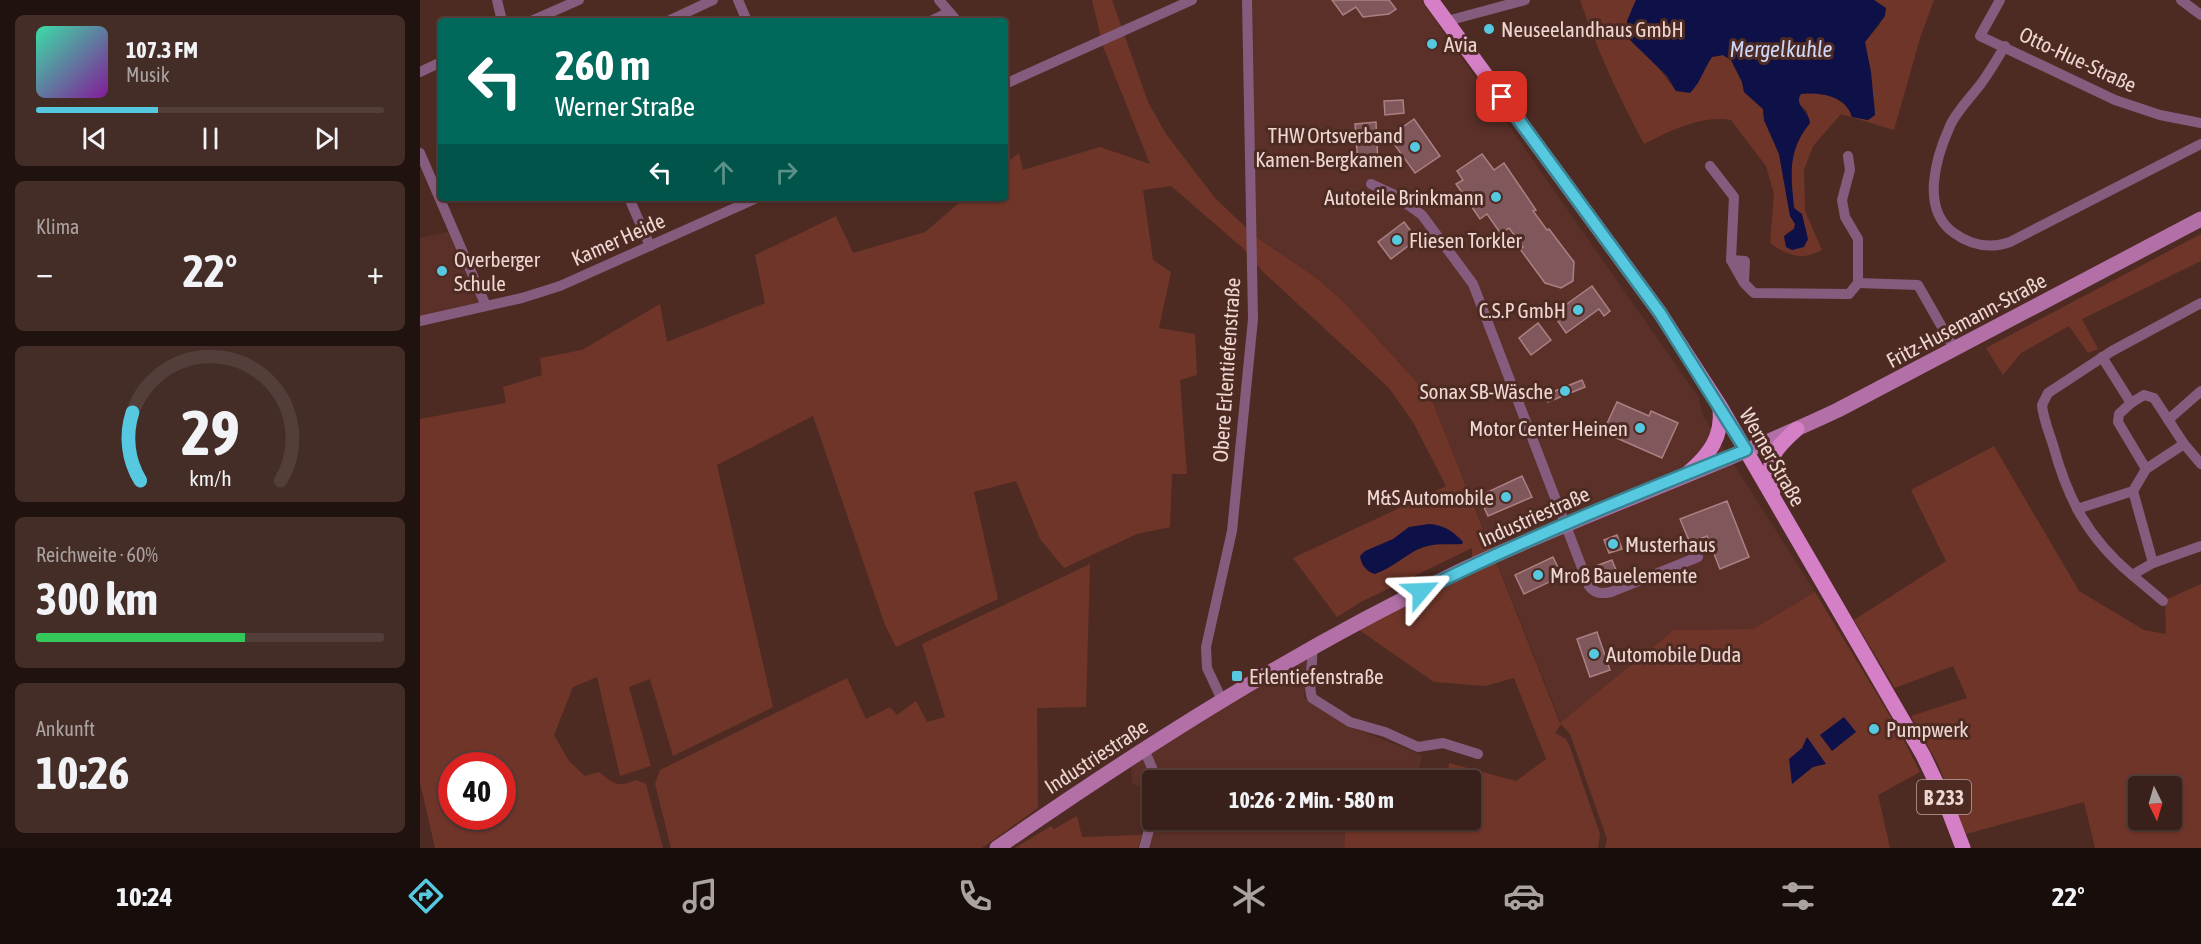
<!DOCTYPE html>
<html lang="de">
<meta charset="utf-8">
<style>
:root{--surface:#3a201a;--page:#452d27;--text:#f1f3f6;--muted:#aba3a2;--line:#543e39;--accent:#56c9e0}
body{margin:0;font-family:"Asap Condensed",sans-serif;background:var(--page);color:var(--text);height:100vh;display:flex;flex-direction:column;font-size:22px;white-space:nowrap}
*{box-sizing:border-box;margin:0}
p{font-size:20px;color:var(--muted)}
.icon{flex:none;width:33px;height:33px;fill:none;stroke:currentColor;stroke-width:2;stroke-linecap:round;stroke-linejoin:round}
.map{position:relative;flex:1;overflow:hidden}
.side{display:flex;flex-direction:column;gap:15px;padding:15px;background:#20120e;width:420px}
.side>*{flex:none}
.hud{position:absolute;left:18px;top:18px;width:570px;height:183px;border-radius:6px;box-shadow:0 2px 4px #0004,0 0 0 2px var(--line);background:#00695c;color:#fff;overflow:hidden}
.needle{width:39px;rotate:175deg}
.controls{position:absolute;left:1708px;top:776px;display:grid;gap:12px}
.controls a{display:grid;place-items:center;width:54px;height:54px;border-radius:6px;background:var(--surface);box-shadow:0 2px 4px #0004,0 0 0 2px var(--line);font-size:30px}
.speed{position:absolute;left:18px;top:752px;display:flex;gap:12px;font-size:30px;font-weight:700;text-align:center}
.speed>*{display:grid;place-content:center;width:78px;height:78px;border-radius:50%;background:var(--surface);box-shadow:0 2px 4px #0004,0 0 0 2px var(--line);line-height:1}
.speed .limit{border:9px solid #d22;background:#fff;color:#111}
.pin{position:absolute;display:grid;place-items:center;width:51px;height:51px;color:#fff;margin:-26px;border-radius:12px;box-shadow:0 3px 9px #0006}
.me{position:absolute;width:66px;margin:-33px;rotate:64deg;stroke-linejoin:round;filter:drop-shadow(0 0 4px #0008)}
.turn{display:flex;align-items:center;gap:21px;height:126px;padding:0 18px;font-size:27px}
.turn .icon{width:78px;height:78px;stroke-width:2.5}
.turn b{display:block;font-size:42px;line-height:51px}
.lanes{display:flex;align-items:center;height:57px;padding:0 18px;background:#0003;justify-content:center;gap:30px;direction:ltr}
.lanes .off{opacity:.35}
.big{font-size:45px;font-weight:700;line-height:1.1}
.side .widget{flex:1;display:flex;flex-direction:column;justify-content:center;gap:9px;min-width:0;padding:0 21px;border-radius:9px;background:var(--page)}
.side .dial{align-items:center;gap:0}
.dial svg{height:156px;overflow:visible;fill:none;stroke:var(--line);stroke-width:7;stroke-linecap:round;text-anchor:middle}
.dial text{fill:var(--text);stroke:none}
.song{display:flex;align-items:center;gap:18px}
.cover{width:72px;height:72px;border-radius:9px;background:linear-gradient(135deg,hsl(160 70% 55%),hsl(290 70% 35%))}
.played{height:6px;border-radius:3px;background:linear-gradient(90deg,var(--accent) 35%,var(--line) 35%)}
.keys{display:flex;justify-content:space-around;direction:ltr}
.heat{display:flex;justify-content:space-between;align-items:center;font-size:33px;direction:ltr}
.charge{height:9px;border-radius:4px;background:linear-gradient(90deg,#34c759 60%,var(--line) 0)}
.trip{position:absolute;left:722px;top:770px;width:339px;height:60px;border-radius:6px;background:var(--surface);box-shadow:0 2px 4px #0004,0 0 0 2px var(--line);font-weight:700;line-height:60px;text-align:center}
.menu{display:flex;height:96px;justify-content:space-around;align-items:center;background:#170d0a;color:var(--muted)}
.menu .icon{width:42px;height:42px}
.menu .selected{color:var(--accent)}
.menu b{font-size:27px;color:var(--text)}
main{display:flex;flex:1;min-height:0}
.map>svg:first-child{display:block}
.built{fill:#5a3028}
.green{fill:#703529;fill-rule:evenodd}
.water{fill:#0e1048}
.building{fill:#80585c;stroke:#aa8083;stroke-width:1.5}
.lines{fill:none;stroke-linecap:round;stroke-linejoin:round}
.street{stroke:#865c7e;stroke-width:10}
.secondary{stroke:#b270a7;stroke-width:15}
.primary{stroke:#d47fc6;stroke-width:15}
.route-casing{stroke:#388392;stroke-width:15}
.route{stroke:#56c9e0;stroke-width:10}
.poi-dot{fill:#56c9e0;stroke:#4d2b23;stroke-width:2}
.labels{text-anchor:middle;dominant-baseline:central;stroke-width:6;stroke-linejoin:round;paint-order:stroke}
.shield{fill:#4d2b23;stroke:#bea39e;stroke-width:1.5}
.shield-label{font-size:20px;font-weight:bold;fill:#eed7d2}
.poi-label{font-size:21px;fill:#eed7d2;stroke:#4d2b23;text-anchor:start}
.street-label{font-size:21px;fill:#eed7d2;stroke:#4d2b23}
.water-label{font-size:22px;font-style:italic;fill:#ccd7fc;stroke:#4d2b23}
</style>
<main>
<section class="side">
<div class="widget">
<div class="song"><i class="cover"></i><div><b>107.3 FM</b><p>Musik</p></div></div>
<div class="played"></div>
<div class="keys"><svg class="icon" aria-label="previous" viewBox="0 0 24 24"><path d="M18 5L8 12l10 7zM5 5v14"/></svg><svg class="icon" aria-label="pause" viewBox="0 0 24 24"><path d="M8 5v14M16 5v14"/></svg><svg class="icon" aria-label="next" viewBox="0 0 24 24"><path d="M6 5l10 7-10 7zM19 5v14"/></svg></div>
</div>
<div class="widget"><p>Klima</p>
<div class="heat"><a>−</a><b class="big">22°</b><a>+</a></div>
</div>
<div class="widget dial"><svg viewBox="0 0 100 80">
<path d="M14 69A42 42 0 1 1 86 69"/>
<path d="M14 69A42 42 0 0 1 10 34" stroke="#56c9e0"/>
<text x="50" y="56" font-size="32" font-weight="700">29</text>
<text x="50" y="72" font-size="11">km/h</text>
</svg></div>
<div class="widget"><p>Reichweite · 60%</p><b class="big">300 km</b><div class="charge"></div></div>
<div class="widget"><p>Ankunft</p><b class="big">10:26</b></div>
</section>
<div class="map">
<svg width="1781" height="848" viewBox="0 0 1781 848">
<rect width="100%" height="100%" fill="#4d2b23"/>
<g class="built">
<polygon points="830,0 1001,0 1279,398 1282,414 1395,592 1333,629 1254,630 1141,723 1011,398 923,301 895,277 836,237"/>
<polygon points="28,232 59,303 0,317 0,238"/>
<polygon points="862,657 888,662 884,698 928,726 1002,755 997,780 732,780 732,819 926,819 924,848 718,848 731,811 727,790 712,783 711,761 716,745"/>
</g>
<g class="green">
<path d="M672,0H692L728,102L746,134L795,198L836,237L895,277L923,301L1011,398L1140,723L1254,630L1333,629L1395,592L1478,729L1500,772L1458,795L1470,848H1185L1187,839L1150,734L1141,724L1135,733L1146,739L1150,747L1180,834L1178,848H924L926,819H1050V780H1027L1029,763L1096,781L1126,759L1094,678L1065,686L1014,682L929,623L1052,562V548L941,602L917,617L873,558L1026,486L993,422L969,388L841,270L824,249L751,186L723,190L733,260L751,272L739,328L775,334L777,375L760,380L767,474H752L750,527L717,534L644,568L620,539L596,481L554,492L578,599L476,647L465,625L393,416L297,465L353,707L253,756L230,679L209,687L231,766L200,776L177,677L153,687L134,735L149,761L165,776L179,772C195,784 196,788 216,780L226,784L243,848H15L0,782V419L86,403L83,387L122,375L120,358L162,350L240,304L247,342L345,303L335,255L416,216L433,253L505,232L545,198H585V164L599,153L603,170L680,147L730,164L683,46ZM32,765H82V816H32Z"/>
<path d="M1160,0H1216L1207,21L1209,39L1237,66L1256,91L1278,84L1282,71L1292,57L1303,55L1311,60L1322,82L1324,92L1343,109L1344,120L1359,154L1370,216L1375,224L1374,229L1367,233L1384,247C1373,203 1359,161 1390,123L1387,111L1378,103L1381,94C1401,92 1426,96 1432,117L1448,120L1455,115V108L1445,42L1460,24L1465,8L1454,0H1514L1501,35L1474,130L1421,114L1393,146L1384,170L1385,211L1402,250C1382,261 1368,256 1350,243L1354,194L1346,166L1311,120C1281,115 1250,131 1224,144C1199,97 1177,50 1160,0Z"/>
<polygon points="1781,234 1781,261 1662,319 1678,349 1668,353 1649,326 1601,353 1583,375 1566,348"/>
<path d="M1574,446L1659,591L1724,630L1746,634L1745,600L1781,584V848H1675L1664,802L1546,834L1518,764L1491,716L1547,698L1533,666L1475,688L1434,620L1526,561L1491,490ZM1719,786H1752V819H1719Z"/>
<polygon points="670,564 666,707 617,708 618,808 562,848 251,848 235,784 240,770 427,678 446,719 470,707 477,715 496,701 507,722 525,717 502,644"/>
<polygon points="657,816 662,837 722,835 718,848 595,848 631,826 634,829"/>
</g>
<g class="water">
<path d="M1216,0H1454L1466,8L1465,16L1445,42L1451,72L1455,115L1448,120L1432,117C1426,96 1401,92 1381,94C1373,104 1389,111 1390,123C1367,151 1371,174 1374,208L1382,214L1388,239L1384,247L1372,250L1366,247L1364,236L1374,229L1375,224L1370,216L1359,154L1344,120L1343,109L1324,92L1322,82L1311,60L1303,55L1292,57C1284,69 1280,83 1270,93L1256,91L1247,76L1209,39L1207,21Z"/>
<path d="M1009,524C1024,525 1033,531 1043,542L1042,544C1029,545 1016,543 1004,547C988,552 973,568 955,574C946,572 941,564 940,556L945,551L973,539L989,527Z"/>
<polygon points="1424,717 1436,732 1412,751 1400,735"/>
<polygon points="1387,737 1406,764 1393,767 1372,784 1369,759 1382,748"/>
</g>
<g class="building">
<polygon points="912,0 969,0 976,9 969,14 943,17 936,7 923,15"/>
<polygon points="983,100 984,113 965,115 964,101"/>
<polygon points="994,119 1020,156 995,173 969,137"/>
<polygon points="956,122 958,163 938,164 935,124"/>
<polygon points="1062,154 1074,170 1084,163 1116,210 1113,211 1127,230 1129,229 1154,262 1153,281 1141,288 1125,283 1100,249 1103,247 1089,228 1081,234 1067,214 1060,219 1036,184 1043,180 1037,171"/>
<polygon points="984,222 997,239 971,259 958,242"/>
<polygon points="1172,286 1190,311 1184,316 1179,309 1146,333 1133,314"/>
<polygon points="1118,323 1131,340 1111,355 1099,338"/>
<polygon points="1162,380 1165,387 1128,402 1125,395"/>
<polygon points="1197,402 1229,416 1231,411 1258,423 1242,458 1183,432"/>
<polygon points="1102,476 1112,497 1068,516 1059,496"/>
<polygon points="1307,501 1329,557 1300,569 1287,536 1270,543 1260,519"/>
<polygon points="1197,535 1202,549 1189,553 1184,540"/>
<polygon points="1133,557 1142,576 1104,594 1095,575"/>
<polygon points="1192,560 1196,570 1180,577 1176,566"/>
<polygon points="1177,632 1190,670 1170,677 1157,639"/>
</g>
<g class="lines">
<g class="street">
<polyline points="77,0 82,21"/>
<polyline points="318,0 327,21"/>
<polyline points="519,0 537,21"/>
<polyline points="1580,0 1560,36 1695,100 1740,115 1781,123"/>
<polyline points="1761,0 1781,15"/>
<polyline points="111,21 159,0"/>
<polyline points="248,21 293,0"/>
<polyline points="511,21 529,12"/>
<polyline points="1027,21 1105,0"/>
<path d="M1585,46C1577,59 1569,73 1560,85C1550,98 1536,112 1530,126C1516,157 1500,209 1534,233C1552,246 1570,249 1590,242L1781,144"/>
<polyline points="0,72 21,62"/>
<polyline points="585,84 772,0"/>
<polyline points="0,153 66,306"/>
<polyline points="1428,156 1430,170 1422,200 1425,217 1438,239 1438,283"/>
<polyline points="1290,166 1314,197 1311,260 1324,283 1334,293 1429,294 1438,283"/>
<path d="M951,184L973,194L1002,215L1053,284L1169,586C1175,594 1182,594 1191,592L1278,557"/>
<polyline points="209,198 230,246"/>
<polyline points="1311,260 1325,261 1324,282"/>
<polyline points="1438,283 1498,285 1535,350"/>
<path d="M1781,303L1692,351L1628,393L1622,405C1623,418 1629,432 1633,445C1648,500 1668,538 1712,575L1733,563L1781,546"/>
<polyline points="0,321 102,298 140,286 337,198"/>
<polyline points="1682,357 1711,403 1724,395 1734,398 1764,444 1781,464"/>
<polyline points="1711,403 1699,414 1698,422 1726,469"/>
<polyline points="1748,420 1781,391"/>
<polyline points="1713,491 1733,563"/>
<polyline points="1657,509 1713,491 1726,469 1764,444"/>
<polyline points="1712,575 1743,601"/>
<path d="M892,647C894,663 887,684 892,698L930,722L965,732L998,747L1023,743L1058,754"/>
<polyline points="802,700 787,668 786,647 812,531 833,319 827,0"/>
<polyline points="724,749 737,780"/>
<polyline points="724,848 732,819"/>
</g>
<path class="secondary" d="M577,848C724,746 875,650 1036,573C1161,514 1293,469 1418,410L1781,219"/>
<g class="primary">
<polyline points="1011,0 1240,313 1300,406 1503,755 1525,801 1543,848"/>
<path d="M1268,473C1289,455 1303,437 1300,408"/>
<path d="M1353,491C1347,458 1352,451 1377,429"/>
</g>
</g>
<g class="lines">
<g class="route-casing">
<path id="route" d="M1001,591C1106,538 1216,494 1326,450L1240,313L1082,97"/>
</g>
<use href="#route" class="route"/>
</g>
<g class="poi-dot">
<circle cx="1069" cy="29" r="6"/>
<circle cx="1012" cy="44" r="6"/>
<circle cx="995" cy="147" r="6"/>
<circle cx="1076" cy="197" r="6"/>
<circle cx="977" cy="240" r="6"/>
<circle cx="22" cy="271" r="6"/>
<circle cx="1158" cy="310" r="6"/>
<circle cx="1145" cy="391" r="6"/>
<circle cx="1220" cy="428" r="6"/>
<circle cx="1086" cy="497" r="6"/>
<circle cx="1193" cy="544" r="6"/>
<circle cx="1118" cy="575" r="6"/>
<circle cx="1174" cy="654" r="6"/>
<rect x="811" y="670" width="12" height="12" rx="3"/>
<circle cx="1454" cy="729" r="6"/>
</g>
<g class="labels">
<rect class="shield" x="1497" y="780" width="54" height="34" rx="4.5"/>
<g class="shield-label">
<text x="1524" y="797">B 233</text>
</g>
<g class="poi-label">
<text x="1081" y="29">Neuseelandhaus GmbH</text>
<text x="1024" y="44">Avia</text>
<text x="983" y="135" text-anchor="end">THW Ortsverband<tspan x="983" dy="24">Kamen-Bergkamen</tspan></text>
<text x="1064" y="197" text-anchor="end">Autoteile Brinkmann</text>
<text x="989" y="240">Fliesen Torkler</text>
<text x="34" y="259">Overberger<tspan x="34" dy="24">Schule</tspan></text>
<text x="1146" y="310" text-anchor="end">C.S.P GmbH</text>
<text x="1133" y="391" text-anchor="end">Sonax SB-Wäsche</text>
<text x="1208" y="428" text-anchor="end">Motor Center Heinen</text>
<text x="1074" y="497" text-anchor="end">M&amp;S Automobile</text>
<text x="1205" y="544">Musterhaus</text>
<text x="1130" y="575">Mroß Bauelemente</text>
<text x="1186" y="654">Automobile Duda</text>
<text x="829" y="676">Erlentiefenstraße</text>
<text x="1466" y="729">Pumpwerk</text>
</g>
<g class="street-label">
<text transform="translate(1658 59) rotate(25)">Otto-Hue-Straße</text>
<text transform="translate(198 239) rotate(-24)">Kamer Heide</text>
<text transform="translate(1546 320) rotate(-28)">Fritz-Husemann-Straße</text>
<text transform="translate(806 370) rotate(-86)">Obere Erlentiefenstraße</text>
<text transform="translate(1353 457) rotate(60)">Werner Straße</text>
<text transform="translate(1114 516) rotate(-24)">Industriestraße</text>
<text transform="translate(676 756) rotate(-33)">Industriestraße</text>
</g>
<g class="water-label">
<text x="1361" y="49">Mergelkuhle</text>
</g>
</g>
</svg>
<div class="controls">
<a><svg class="needle" viewBox="-14 -14 28 28"><path d="M0-13l5 13h-10z" fill="#e53935"/><path d="M0 13l5-13h-10z" fill="#aba3a2"/></svg></a>
</div>
<div class="speed"><div class="limit">40</div></div>
<div class="pin" style="left:1082px;top:97px;background:#d93025"><svg class="icon" aria-label="arrive" viewBox="0 0 24 24"><path d="M6 21V4h12l-3 4 3 4H6"/></svg></div>
<svg class="me" style="left:1001px;top:591px" viewBox="-20 -20 40 40"><path d="M0-17L14 15 0 8-14 15z" fill="#56c9e0" stroke="#fff" stroke-width="4"/></svg>
<div class="trip">10:26 · 2 Min. · 580 m</div>
<div class="hud">
<div class="turn"><svg class="icon" aria-label="left" viewBox="0 0 24 24"><path d="M17 20v-9H6M10 6l-5 5 5 5"/></svg><div><b>260 m</b>Werner Straße</div></div>
<div class="lanes"><svg class="icon" aria-label="left" viewBox="0 0 24 24"><path d="M17 20v-9H6M10 6l-5 5 5 5"/></svg><svg class="icon off" aria-label="ahead" viewBox="0 0 24 24"><path d="M12 20V5M6 11l6-6 6 6"/></svg><svg class="icon off" aria-label="right" viewBox="0 0 24 24"><path d="M7 20v-9h11M14 6l5 5-5 5"/></svg></div>
</div>
</div>
</main>
<nav class="menu">
<b>10:24</b>
<svg class="icon selected" aria-label="directions" viewBox="0 0 24 24"><path d="M12 3l9 9-9 9-9-9zM9 14v-3h6M13 9l2 2-2 2"/></svg>
<svg class="icon" aria-label="music" viewBox="0 0 24 24"><path d="M9 18V5l10-2v13"/><circle cx="6" cy="18" r="3"/><circle cx="16" cy="16" r="3"/></svg>
<svg class="icon" aria-label="phone" viewBox="0 0 24 24"><path d="M5 4h4l2 5-3 2q2 4 5 5l2-3 5 2v4C11 20 4 13 5 4z"/></svg>
<svg class="icon" aria-label="climate" viewBox="0 0 24 24"><path d="M12 3v18M4 7l16 10M4 17L20 7"/></svg>
<svg class="icon" aria-label="car" viewBox="0 0 24 24"><path d="M5 17H2v-5l4-1 3-4h7l3 4 3 1v5h-3M9 17h6M6 11h13"/><circle cx="7" cy="17" r="2"/><circle cx="17" cy="17" r="2"/></svg>
<svg class="icon" aria-label="filters" viewBox="0 0 24 24"><path d="M4 7h16M4 17h16"/><circle cx="9" cy="7" r="2"/><circle cx="15" cy="17" r="2"/></svg>
<b>22°</b>
</nav>
